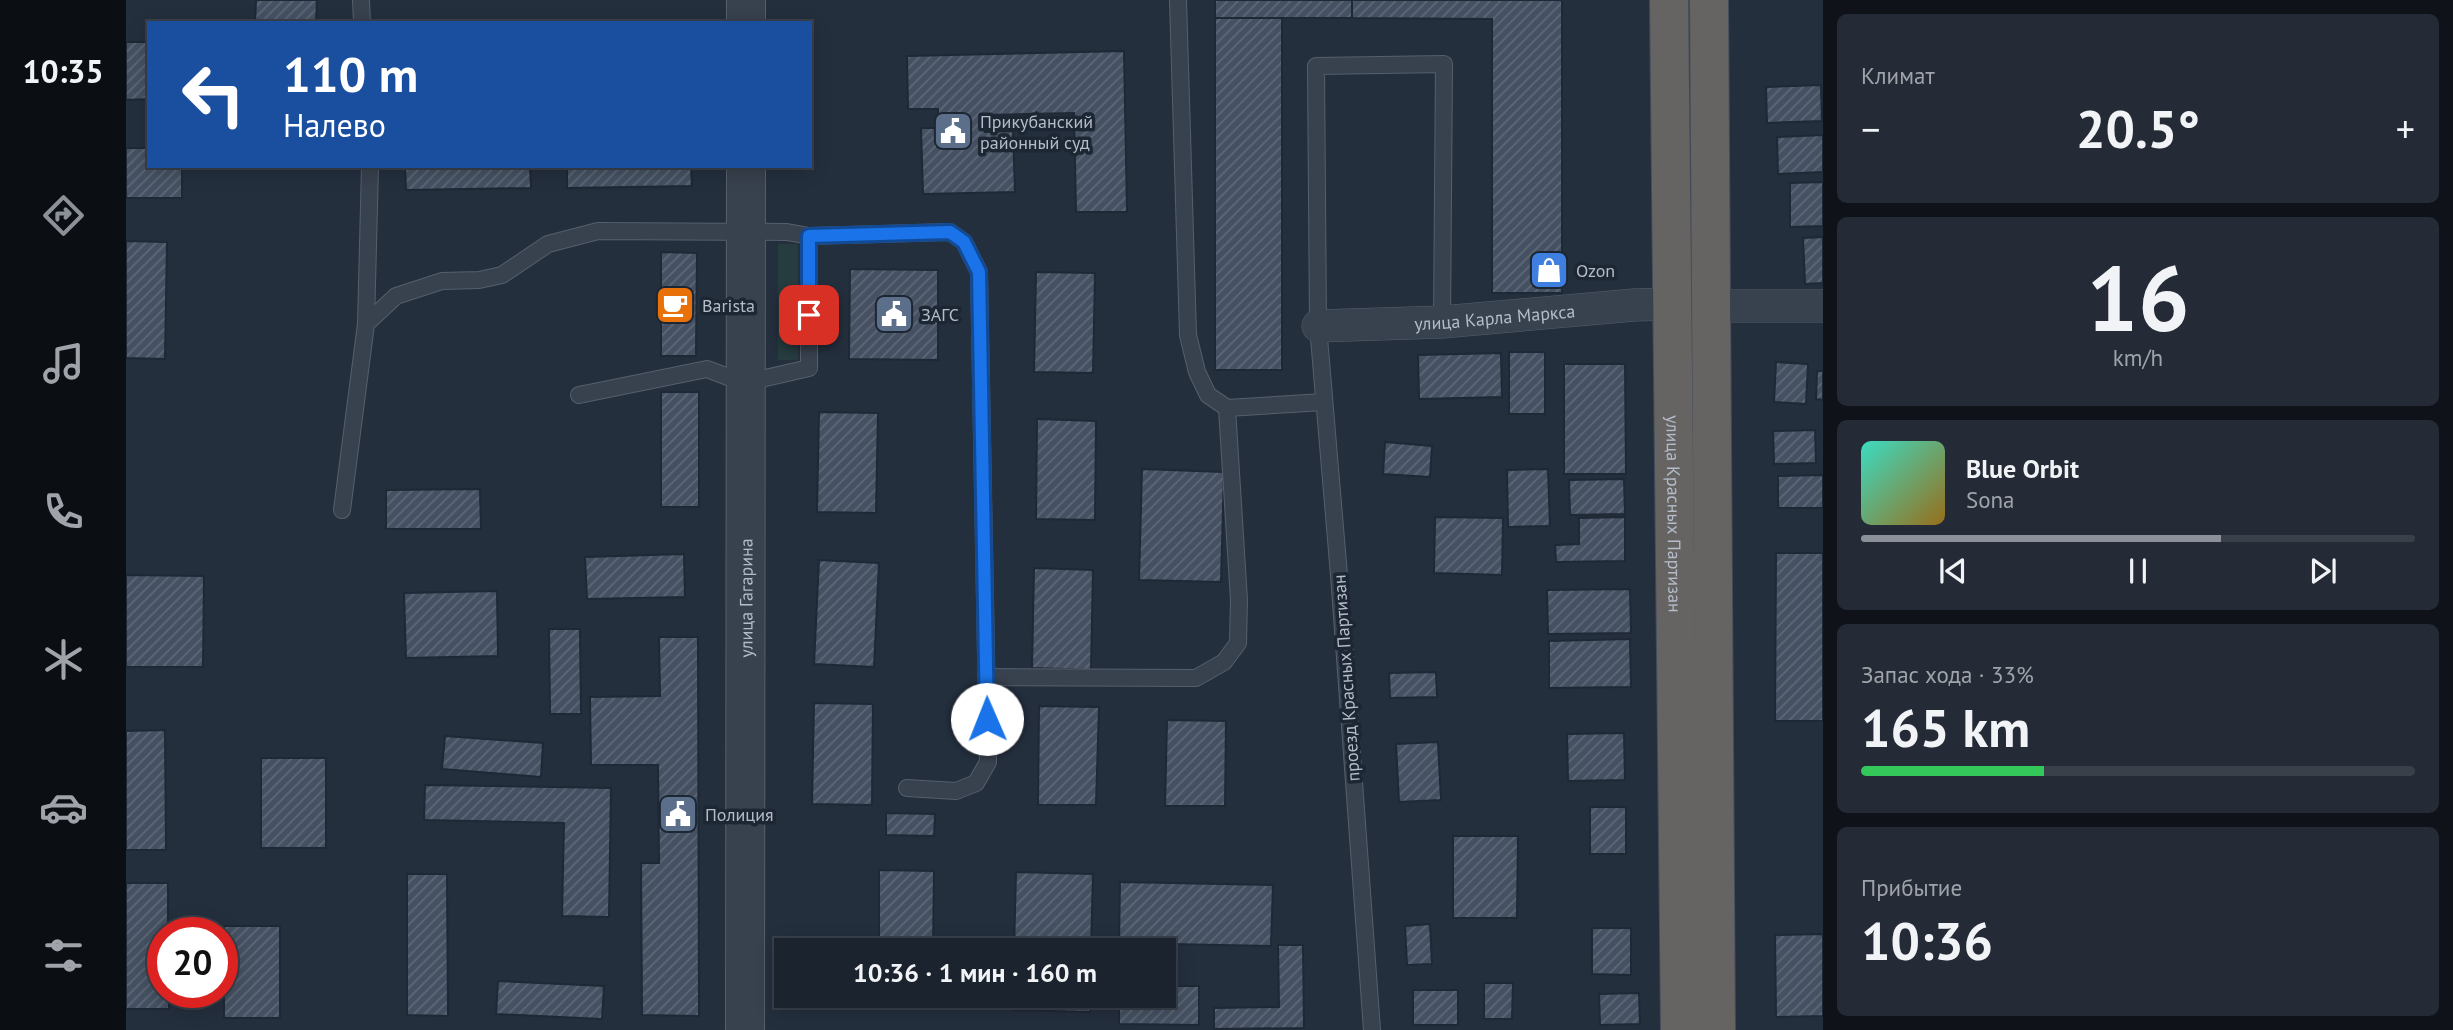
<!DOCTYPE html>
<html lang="ru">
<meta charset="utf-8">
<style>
:root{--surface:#1b232e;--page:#242b36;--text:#f1f3f6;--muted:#a0a4aa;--line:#39404a;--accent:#8c9099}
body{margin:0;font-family:"PT Sans",sans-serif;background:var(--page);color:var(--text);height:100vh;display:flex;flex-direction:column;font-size:26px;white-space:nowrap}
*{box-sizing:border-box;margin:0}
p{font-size:23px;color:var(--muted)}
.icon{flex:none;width:38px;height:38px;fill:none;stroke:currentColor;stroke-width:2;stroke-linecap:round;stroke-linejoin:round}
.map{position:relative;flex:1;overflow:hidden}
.details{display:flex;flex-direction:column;gap:14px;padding:14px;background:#0f1319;width:630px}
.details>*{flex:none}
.guide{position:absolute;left:21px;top:21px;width:665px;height:147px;border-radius:0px;box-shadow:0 4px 18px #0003,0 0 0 2px var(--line);background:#1a4fa0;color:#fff;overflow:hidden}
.speed{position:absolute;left:21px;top:917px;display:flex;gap:14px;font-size:35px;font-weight:700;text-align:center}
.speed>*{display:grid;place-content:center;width:91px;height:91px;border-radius:50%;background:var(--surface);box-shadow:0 4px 18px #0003,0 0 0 2px var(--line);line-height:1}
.speed .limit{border:10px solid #d22;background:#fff;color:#111}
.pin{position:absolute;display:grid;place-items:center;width:60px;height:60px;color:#fff;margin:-30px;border-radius:14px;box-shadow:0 4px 10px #0006}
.me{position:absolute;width:77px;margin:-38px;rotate:359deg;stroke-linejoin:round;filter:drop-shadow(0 0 5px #0008)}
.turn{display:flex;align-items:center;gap:24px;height:147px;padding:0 21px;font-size:32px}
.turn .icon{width:91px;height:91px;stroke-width:2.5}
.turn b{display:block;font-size:49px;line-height:60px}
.big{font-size:52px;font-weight:700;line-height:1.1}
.details .tile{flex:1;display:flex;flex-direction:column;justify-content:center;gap:10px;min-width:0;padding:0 24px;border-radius:10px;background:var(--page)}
.details .dial{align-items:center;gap:0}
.dial b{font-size:91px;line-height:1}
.song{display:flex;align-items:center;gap:21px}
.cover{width:84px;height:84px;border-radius:10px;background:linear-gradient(135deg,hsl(170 70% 55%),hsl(40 70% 35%))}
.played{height:7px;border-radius:4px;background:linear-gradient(90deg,var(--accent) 65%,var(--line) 65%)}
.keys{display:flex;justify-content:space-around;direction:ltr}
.heat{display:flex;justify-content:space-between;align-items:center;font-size:38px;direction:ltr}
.charge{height:10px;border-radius:5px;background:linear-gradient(90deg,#34c759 33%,var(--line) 0)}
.trip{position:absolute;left:648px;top:938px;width:402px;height:70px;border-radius:0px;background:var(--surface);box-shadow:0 4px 18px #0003,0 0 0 2px var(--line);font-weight:700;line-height:70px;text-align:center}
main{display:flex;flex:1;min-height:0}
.dock{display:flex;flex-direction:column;width:126px;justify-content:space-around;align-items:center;background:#0b0e12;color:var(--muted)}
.dock .icon{width:49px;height:49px}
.dock .current{color:var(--accent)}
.dock b{font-size:32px;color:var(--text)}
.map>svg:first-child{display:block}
.green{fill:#263c3f}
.building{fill:url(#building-hatch);stroke:#1f2835;stroke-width:2}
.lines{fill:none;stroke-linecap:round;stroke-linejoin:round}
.service-casing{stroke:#565f6c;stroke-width:18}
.minor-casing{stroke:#565f6c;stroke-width:33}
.tertiary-casing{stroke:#565f6c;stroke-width:40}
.trunk-casing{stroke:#434c59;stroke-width:40}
.service{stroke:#38414e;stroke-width:16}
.minor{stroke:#38414e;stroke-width:32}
.tertiary{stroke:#38414e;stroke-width:38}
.trunk{stroke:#656462;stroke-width:38}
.route-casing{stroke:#114b97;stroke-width:18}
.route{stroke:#1a73e8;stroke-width:12}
.labels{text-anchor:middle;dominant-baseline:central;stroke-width:7;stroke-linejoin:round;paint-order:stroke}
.poi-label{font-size:18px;fill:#b4bcc9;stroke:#1d2633;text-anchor:start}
.street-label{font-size:18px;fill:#b4bcc9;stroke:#1d2633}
</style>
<main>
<nav class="dock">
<b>10:35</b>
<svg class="icon current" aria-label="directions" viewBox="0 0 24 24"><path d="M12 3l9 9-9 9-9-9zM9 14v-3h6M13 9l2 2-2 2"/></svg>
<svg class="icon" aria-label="music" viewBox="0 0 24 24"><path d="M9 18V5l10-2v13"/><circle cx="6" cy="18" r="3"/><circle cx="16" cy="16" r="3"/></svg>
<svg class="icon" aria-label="phone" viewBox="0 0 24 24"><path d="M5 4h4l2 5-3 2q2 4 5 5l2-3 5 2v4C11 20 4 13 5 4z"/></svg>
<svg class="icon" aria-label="climate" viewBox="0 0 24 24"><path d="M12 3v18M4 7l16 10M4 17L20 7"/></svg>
<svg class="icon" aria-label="car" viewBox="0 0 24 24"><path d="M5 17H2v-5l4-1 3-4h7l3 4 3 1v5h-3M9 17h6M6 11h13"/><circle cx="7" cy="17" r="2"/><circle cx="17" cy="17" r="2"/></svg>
<svg class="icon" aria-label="filters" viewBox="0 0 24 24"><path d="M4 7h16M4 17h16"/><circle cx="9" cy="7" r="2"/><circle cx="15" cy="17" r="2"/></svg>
</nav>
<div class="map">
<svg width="1697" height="1030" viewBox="0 0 1697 1030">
<defs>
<pattern id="building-hatch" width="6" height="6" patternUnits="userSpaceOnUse" patternTransform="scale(1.75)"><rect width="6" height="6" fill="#455162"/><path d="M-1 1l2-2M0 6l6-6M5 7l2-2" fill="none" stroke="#5d6877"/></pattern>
</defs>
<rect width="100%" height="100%" fill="#242f3e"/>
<rect class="green" x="652" y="244" width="20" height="116"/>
<g class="building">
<polygon points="130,0 191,0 190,23 129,23"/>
<rect x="1089" y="0" width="137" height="18"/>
<polygon points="1226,0 1436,0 1436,293 1366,293 1366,19 1226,18"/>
<rect x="1089" y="18" width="67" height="352"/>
<polygon points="0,42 23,42 23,99 0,100"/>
<polygon points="998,51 1001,212 950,212 948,113 859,115 859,132 887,131 889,192 797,194 795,128 812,128 812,109 782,109 781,56"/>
<polygon points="1695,85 1696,121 1641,123 1640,87"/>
<polygon points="1697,135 1697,172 1652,174 1651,137"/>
<polygon points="0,148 23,148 23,166 56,166 56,198 0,198"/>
<polygon points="279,166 404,166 405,188 280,190"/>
<polygon points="441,166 565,166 566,186 441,188"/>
<polygon points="1697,182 1697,226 1664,227 1664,183"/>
<polygon points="1697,237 1697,283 1679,284 1677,238"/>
<polygon points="0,241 41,242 39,359 0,358"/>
<polygon points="535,252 571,253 570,356 535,356"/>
<polygon points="724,269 812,270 812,360 723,359"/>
<polygon points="910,272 969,273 967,373 908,372"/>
<rect x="1383" y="352" width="36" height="62"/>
<polygon points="1375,353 1376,397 1293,399 1292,355"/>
<polygon points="1650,362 1682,364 1680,404 1648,402"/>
<polygon points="1438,364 1499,364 1500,474 1438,474"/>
<polygon points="1691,371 1697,371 1697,400 1690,399"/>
<rect x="535" y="392" width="38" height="115"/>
<polygon points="693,412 752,413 750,513 691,512"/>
<polygon points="911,419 970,421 969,520 910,519"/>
<polygon points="1689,430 1690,463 1648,464 1647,431"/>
<polygon points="1259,442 1306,446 1304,477 1257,474"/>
<polygon points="1016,469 1098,472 1095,582 1013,580"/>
<polygon points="1422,469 1424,526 1382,527 1381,470"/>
<polygon points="1697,475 1697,508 1652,508 1652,476"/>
<polygon points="1498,479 1499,514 1444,515 1443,480"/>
<polygon points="354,489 355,529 260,529 260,490"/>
<polygon points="1309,517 1377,518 1376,575 1308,573"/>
<polygon points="1499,517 1499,561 1430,562 1429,545 1453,544 1453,518"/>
<polygon points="1650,553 1697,553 1697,721 1649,721"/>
<polygon points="558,554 559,597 461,599 459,557"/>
<polygon points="693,560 753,563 748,667 688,664"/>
<polygon points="908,568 967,570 965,670 906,668"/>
<polygon points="0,575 78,576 77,667 0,667"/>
<polygon points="1504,589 1505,633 1422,634 1421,590"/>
<polygon points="371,591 372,656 280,658 278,593"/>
<polygon points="423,629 454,629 455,714 424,714"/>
<polygon points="533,637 572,637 573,1016 516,1015 515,863 533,863 532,765 465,765 464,697 534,696"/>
<polygon points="1504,639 1505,687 1423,688 1423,641"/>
<polygon points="1310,672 1311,697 1264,698 1263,673"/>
<polygon points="688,703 747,704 746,805 686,804"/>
<polygon points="913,706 973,707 970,805 912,805"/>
<polygon points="1041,720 1100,721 1099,806 1039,806"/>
<polygon points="39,730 40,850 0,850 0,731"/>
<polygon points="1498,733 1499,780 1442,781 1441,734"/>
<polygon points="319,736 417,743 415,777 316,769"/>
<polygon points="1312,742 1315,800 1273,802 1270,744"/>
<rect x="135" y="758" width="65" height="90"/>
<polygon points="299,785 485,788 483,917 436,916 438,823 298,820"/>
<rect x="1464" y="807" width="36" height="47"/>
<polygon points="760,813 809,814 808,836 760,835"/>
<polygon points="1327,836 1392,836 1391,918 1327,918"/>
<polygon points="753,870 808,871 807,950 753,950"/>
<polygon points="890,872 967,874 965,950 888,950"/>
<polygon points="281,874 321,874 322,1016 281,1015"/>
<polygon points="994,882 1147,885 1145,946 993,943"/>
<polygon points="0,883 42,883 42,933 37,933 37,992 43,992 43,1009 0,1009"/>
<polygon points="1304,924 1306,964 1281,965 1279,926"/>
<rect x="98" y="926" width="56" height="92"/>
<polygon points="1466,928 1505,928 1505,975 1466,974"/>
<polygon points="1697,934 1697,1016 1650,1017 1649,935"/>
<polygon points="1152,945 1177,945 1178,1028 1088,1029 1088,1008 1153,1007"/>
<polygon points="372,981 478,986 476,1019 370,1014"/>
<polygon points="1358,983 1387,983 1386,1019 1358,1019"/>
<polygon points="1038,986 1073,986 1073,1025 993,1024 993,996 1038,996"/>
<rect x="1287" y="990" width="45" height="35"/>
<polygon points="1513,993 1514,1024 1474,1025 1473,994"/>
<polygon points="887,996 964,996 964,1012 887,1010"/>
</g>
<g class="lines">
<g class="service-casing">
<g id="service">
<polyline points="235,0 236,23"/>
<polyline points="1052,0 1062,335 1071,372 1082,395 1101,408 1198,402"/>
<polyline points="683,236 824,232 838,242 853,272 862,762 850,783 830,791 781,788"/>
<polyline points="240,324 244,166"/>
<polyline points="216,510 240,324 270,296 316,281 353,280 376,275 422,244 472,231 661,232 683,236 683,368 618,383 581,369 453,395"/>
<polyline points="861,677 1070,678 1098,662 1112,643 1113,600 1101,408"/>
<polyline points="1246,1030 1213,575 1192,326 1190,66 1318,64 1316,322"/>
</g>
</g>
<g class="minor-casing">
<g id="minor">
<polyline points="1585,306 1697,306"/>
<path id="s1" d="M1192,326L1316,322L1508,305L1546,304"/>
</g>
</g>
<g class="tertiary-casing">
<g id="tertiary">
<polyline points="620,23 620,0"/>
<path id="s2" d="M619,1030L620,166"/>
</g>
</g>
<g class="trunk-casing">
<g id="trunk">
<path id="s3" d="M1543,0L1554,1030"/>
<polyline points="1583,0 1590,1030"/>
</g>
</g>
<use href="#service" class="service"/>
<use href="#minor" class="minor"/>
<use href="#tertiary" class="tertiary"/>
<use href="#trunk" class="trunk"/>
</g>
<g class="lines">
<g class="route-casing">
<polyline id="route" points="683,315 683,236 824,232 838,242 853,272 861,719"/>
</g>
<use href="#route" class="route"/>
</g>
<defs>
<g id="civic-square" transform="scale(2.0125)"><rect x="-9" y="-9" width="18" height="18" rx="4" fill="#5c6f8a" stroke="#1d2633"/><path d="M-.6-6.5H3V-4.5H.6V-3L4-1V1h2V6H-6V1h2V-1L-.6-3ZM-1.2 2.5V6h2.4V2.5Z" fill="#fff"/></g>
<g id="shop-square" transform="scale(2.0125)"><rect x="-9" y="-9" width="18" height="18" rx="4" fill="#3f7fe0" stroke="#1d2633"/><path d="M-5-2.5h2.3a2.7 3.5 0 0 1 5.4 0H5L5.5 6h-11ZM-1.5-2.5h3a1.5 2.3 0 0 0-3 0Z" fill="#fff"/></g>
<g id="cafe-square" transform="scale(2.0125)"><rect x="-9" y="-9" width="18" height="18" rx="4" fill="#e8710a" stroke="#1d2633"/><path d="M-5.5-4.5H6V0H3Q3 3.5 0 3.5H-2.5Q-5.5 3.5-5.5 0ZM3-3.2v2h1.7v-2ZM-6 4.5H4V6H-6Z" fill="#fff"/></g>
</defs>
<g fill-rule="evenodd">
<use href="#civic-square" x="827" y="131"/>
<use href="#shop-square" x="1423" y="270"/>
<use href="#cafe-square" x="549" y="305"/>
<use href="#civic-square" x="768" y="314"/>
<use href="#civic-square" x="552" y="814"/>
</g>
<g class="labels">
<g class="poi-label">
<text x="854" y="121">Прикубанский<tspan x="854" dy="21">районный суд</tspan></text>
<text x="1450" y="270">Ozon</text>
<text x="576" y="305">Barista</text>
<text x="795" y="314">ЗАГС</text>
<text x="579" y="814">Полиция</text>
</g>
<g class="street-label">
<text stroke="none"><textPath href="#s1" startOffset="177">улица Карла Маркса</textPath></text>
<text stroke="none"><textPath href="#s3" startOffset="514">улица Красных Партизан</textPath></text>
<text stroke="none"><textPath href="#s2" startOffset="432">улица Гагарина</textPath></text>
<text transform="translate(1220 678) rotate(-94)">проезд Красных Партизан</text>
</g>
</g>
</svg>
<div class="speed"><div class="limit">20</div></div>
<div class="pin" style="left:683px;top:315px;background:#d93025"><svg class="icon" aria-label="arrive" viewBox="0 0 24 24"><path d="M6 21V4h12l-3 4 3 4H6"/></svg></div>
<svg class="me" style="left:861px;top:719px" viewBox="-20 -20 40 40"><circle r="19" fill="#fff"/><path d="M0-13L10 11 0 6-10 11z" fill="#1a73e8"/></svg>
<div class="trip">10:36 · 1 мин · 160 m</div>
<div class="guide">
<div class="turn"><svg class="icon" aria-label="left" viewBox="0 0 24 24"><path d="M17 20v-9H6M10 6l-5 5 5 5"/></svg><div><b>110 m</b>Налево</div></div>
</div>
</div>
<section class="details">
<div class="tile"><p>Климат</p>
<div class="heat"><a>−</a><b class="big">20.5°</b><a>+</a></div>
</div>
<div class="tile dial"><b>16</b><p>km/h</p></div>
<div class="tile">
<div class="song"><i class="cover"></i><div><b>Blue Orbit</b><p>Sona</p></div></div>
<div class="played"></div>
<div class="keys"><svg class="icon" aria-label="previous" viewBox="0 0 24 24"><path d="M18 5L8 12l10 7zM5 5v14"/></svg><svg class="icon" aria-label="pause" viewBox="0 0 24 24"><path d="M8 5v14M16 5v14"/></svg><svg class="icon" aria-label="next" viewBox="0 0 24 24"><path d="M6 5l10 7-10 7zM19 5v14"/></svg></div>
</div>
<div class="tile"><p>Запас хода · 33%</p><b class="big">165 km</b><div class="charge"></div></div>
<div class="tile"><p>Прибытие</p><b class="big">10:36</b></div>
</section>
</main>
